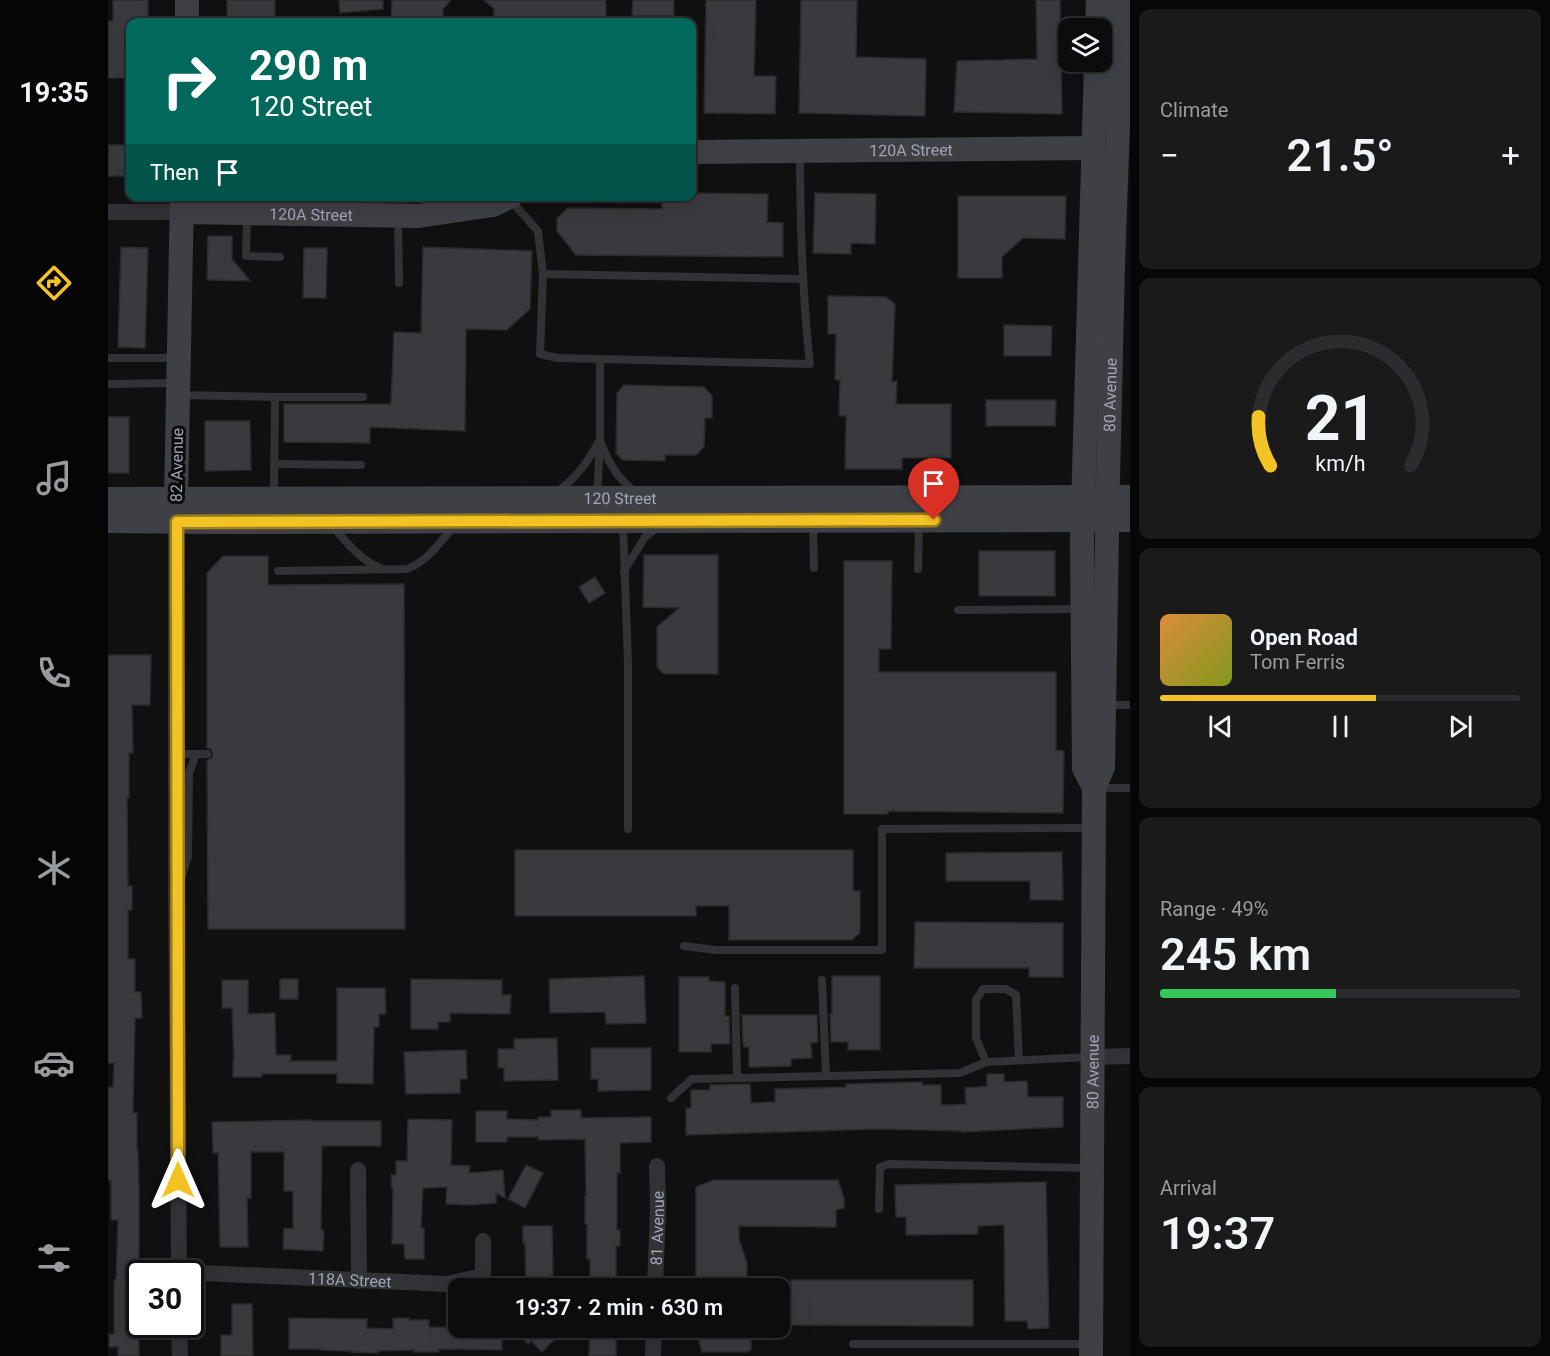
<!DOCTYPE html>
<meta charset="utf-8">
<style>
:root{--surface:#0c0c0d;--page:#1a1a1b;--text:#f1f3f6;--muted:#9a9b9d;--line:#2c2c2e;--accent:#f3c326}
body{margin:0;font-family:Roboto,sans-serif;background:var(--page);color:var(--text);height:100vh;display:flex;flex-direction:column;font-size:22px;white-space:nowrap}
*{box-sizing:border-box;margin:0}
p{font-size:20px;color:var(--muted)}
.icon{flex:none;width:33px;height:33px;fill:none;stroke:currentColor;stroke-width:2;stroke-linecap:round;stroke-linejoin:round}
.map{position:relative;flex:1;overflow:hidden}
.drawer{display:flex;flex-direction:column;gap:9px;padding:9px;background:#070707;width:420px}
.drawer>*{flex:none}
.guide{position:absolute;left:18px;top:18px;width:570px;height:183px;border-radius:12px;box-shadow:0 6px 24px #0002,0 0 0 2px var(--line);background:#00695c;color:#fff;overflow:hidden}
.buttons{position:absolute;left:950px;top:18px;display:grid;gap:12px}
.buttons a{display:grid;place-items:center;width:54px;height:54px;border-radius:12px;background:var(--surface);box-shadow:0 6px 24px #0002,0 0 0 2px var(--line);font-size:30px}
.speed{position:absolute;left:18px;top:1260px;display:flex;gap:12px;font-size:30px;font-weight:700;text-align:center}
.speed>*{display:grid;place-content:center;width:78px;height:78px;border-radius:50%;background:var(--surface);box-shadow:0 6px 24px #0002,0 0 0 2px var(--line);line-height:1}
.speed .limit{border:3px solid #111;border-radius:9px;background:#fff;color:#111}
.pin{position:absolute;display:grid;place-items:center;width:51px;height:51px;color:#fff;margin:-62px -26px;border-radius:50% 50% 50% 0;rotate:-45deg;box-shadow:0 0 6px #0007}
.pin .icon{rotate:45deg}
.me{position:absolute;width:66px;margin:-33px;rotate:0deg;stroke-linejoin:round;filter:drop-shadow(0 0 4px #0008)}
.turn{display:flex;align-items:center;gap:21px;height:126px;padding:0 24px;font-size:27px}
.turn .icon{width:78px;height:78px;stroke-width:2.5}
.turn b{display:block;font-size:42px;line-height:51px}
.then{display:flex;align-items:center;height:57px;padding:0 24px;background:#0003;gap:12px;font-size:22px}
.big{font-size:45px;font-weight:600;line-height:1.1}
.drawer .card{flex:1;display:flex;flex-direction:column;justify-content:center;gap:9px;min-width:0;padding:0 21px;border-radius:12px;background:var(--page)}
.drawer .dial{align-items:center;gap:0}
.dial svg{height:156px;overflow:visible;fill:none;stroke:var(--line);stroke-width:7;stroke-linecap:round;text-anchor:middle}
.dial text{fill:var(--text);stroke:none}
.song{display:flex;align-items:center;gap:18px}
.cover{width:72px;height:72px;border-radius:9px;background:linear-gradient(135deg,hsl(30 70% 55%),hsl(70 70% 35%))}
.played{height:6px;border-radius:3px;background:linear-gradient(90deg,var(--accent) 60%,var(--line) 60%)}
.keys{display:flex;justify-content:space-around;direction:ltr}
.heat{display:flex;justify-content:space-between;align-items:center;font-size:33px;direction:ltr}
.charge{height:9px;border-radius:4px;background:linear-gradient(90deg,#34c759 49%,var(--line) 0)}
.trip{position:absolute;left:340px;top:1278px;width:342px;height:60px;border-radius:12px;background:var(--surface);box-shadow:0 6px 24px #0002,0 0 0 2px var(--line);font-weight:600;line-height:60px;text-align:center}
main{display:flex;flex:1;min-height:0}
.tabs{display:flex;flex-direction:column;width:108px;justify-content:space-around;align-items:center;background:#050505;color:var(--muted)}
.tabs .icon{width:42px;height:42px}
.tabs .current{color:var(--accent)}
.tabs b{font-size:27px;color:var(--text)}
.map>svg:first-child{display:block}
.building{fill:#3a3a3e;stroke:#2a2a2d;stroke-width:1.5}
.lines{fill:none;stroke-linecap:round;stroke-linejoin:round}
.lane{stroke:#313136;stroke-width:8}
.street{stroke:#313136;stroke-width:16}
.secondary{stroke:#3f4046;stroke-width:24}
.route-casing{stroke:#9e7f19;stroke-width:15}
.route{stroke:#f3c326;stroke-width:10}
.labels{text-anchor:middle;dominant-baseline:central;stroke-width:6;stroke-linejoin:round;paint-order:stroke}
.street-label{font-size:16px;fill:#a1a4b2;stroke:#0b0b0c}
</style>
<main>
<nav class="tabs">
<b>19:35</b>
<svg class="icon current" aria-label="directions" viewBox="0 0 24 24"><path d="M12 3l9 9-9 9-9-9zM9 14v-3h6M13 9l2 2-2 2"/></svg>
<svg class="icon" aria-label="music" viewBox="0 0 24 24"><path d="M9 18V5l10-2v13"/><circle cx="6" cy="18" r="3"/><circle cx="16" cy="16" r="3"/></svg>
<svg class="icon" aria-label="phone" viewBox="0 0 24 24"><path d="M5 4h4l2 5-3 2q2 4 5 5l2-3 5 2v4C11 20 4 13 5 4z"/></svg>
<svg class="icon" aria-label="climate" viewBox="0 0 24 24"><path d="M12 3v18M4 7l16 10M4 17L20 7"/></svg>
<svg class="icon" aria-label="car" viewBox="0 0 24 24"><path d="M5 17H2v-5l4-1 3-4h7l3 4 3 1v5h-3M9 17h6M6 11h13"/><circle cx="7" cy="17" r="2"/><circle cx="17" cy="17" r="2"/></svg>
<svg class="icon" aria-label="filters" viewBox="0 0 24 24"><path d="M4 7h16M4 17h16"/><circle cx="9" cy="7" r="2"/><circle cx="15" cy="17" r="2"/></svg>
</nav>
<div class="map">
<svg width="1022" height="1356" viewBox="0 0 1022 1356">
<rect width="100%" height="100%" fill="#101011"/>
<g class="building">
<polygon points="5,0 40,0 40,22 22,22 22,78 0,78 0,21 5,21"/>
<rect x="119" y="0" width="48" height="22"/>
<polygon points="231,0 275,0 275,9 232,13"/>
<polygon points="284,0 343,0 335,9 335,22 283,22"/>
<polygon points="376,0 498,0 498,22 386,22 386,9"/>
<polygon points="525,0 566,0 566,16 524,16"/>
<polygon points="598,0 648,0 646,76 668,76 667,114 596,113"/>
<polygon points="693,0 749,0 748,57 818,59 817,116 691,113"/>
<polygon points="928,0 952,0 954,114 846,112 849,61 929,59"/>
<rect x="0" y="145" width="22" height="31"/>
<polygon points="584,193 660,194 659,222 675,223 675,257 468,255 449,231 449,218 460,208 554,209 554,196 584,196"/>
<polygon points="707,193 768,194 767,244 743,243 743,254 705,253"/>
<polygon points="850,196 958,196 957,239 915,238 894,257 894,278 850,278"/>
<polygon points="100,236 124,236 124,259 142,281 99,280"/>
<polygon points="13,247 40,248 37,348 10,347"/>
<polygon points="315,247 424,251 422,309 399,330 358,329 357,431 262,427 262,443 176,442 176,404 283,404 286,332 313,333"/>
<polygon points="196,248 219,248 218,298 195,298"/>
<polygon points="720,296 778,297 787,304 784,382 789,381 788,404 843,404 843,458 794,458 794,469 737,469 738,416 731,416 732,380 727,380 728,334 720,334"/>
<polygon points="896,325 944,326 943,356 896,356"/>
<polygon points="516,385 596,387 604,396 604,418 597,418 596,447 588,455 557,455 557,461 514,460 508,453 509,393"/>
<polygon points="878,400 948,400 947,426 878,426"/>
<rect x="0" y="417" width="21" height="56"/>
<polygon points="97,421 142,421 143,470 97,471"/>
<rect x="871" y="551" width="76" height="45"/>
<polygon points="536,555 610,555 610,674 556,674 549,667 549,627 571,608 535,607"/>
<polygon points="115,556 160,556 160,585 296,584 297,929 100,929 99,760 104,758 105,753 103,749 99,748 99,573"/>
<polygon points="736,561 784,561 783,649 771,649 771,672 948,672 948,750 956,751 955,813 780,811 780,814 736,814"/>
<polygon points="487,577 497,593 481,603 471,587"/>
<polygon points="0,655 43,655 42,705 24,705 25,753 21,753 21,798 19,798 20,886 24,886 24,910 20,910 20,959 27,959 27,992 33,992 34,1018 27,1018 25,1113 29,1113 29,1149 30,1149 31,1190 31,1356 10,1356 10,1347 1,1347 1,1334 6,1334 6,1280 8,1280 10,1220 3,1220 3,1180 0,1181 0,1087 5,1087 6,1063 0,1063"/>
<polygon points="407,850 745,850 745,891 752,891 752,933 744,940 621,940 621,906 588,906 588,916 407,916"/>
<polygon points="954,852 955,900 922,900 922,881 838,881 838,853"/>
<polygon points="807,922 955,923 955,977 921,977 921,968 806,968"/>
<polygon points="536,976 538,1023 498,1024 497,1012 442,1013 441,979"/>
<polygon points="724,976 772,976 772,1050 740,1050 740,1042 723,1042 722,1014 724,1014"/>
<polygon points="571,977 601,977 601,981 617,982 617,1016 621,1016 622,1044 603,1044 603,1052 571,1052"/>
<rect x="172" y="979" width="18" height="20"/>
<polygon points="303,979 394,980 394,995 403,995 402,1014 342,1013 342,1022 330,1022 330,1029 303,1029"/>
<polygon points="114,980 140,980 140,1014 167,1013 168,1055 183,1055 183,1061 229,1061 229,988 277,988 278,1014 271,1014 271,1027 266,1027 265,1084 229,1083 229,1074 154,1074 154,1077 125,1077 125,1061 126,1061 124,1008 114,1008"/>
<polygon points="634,1015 709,1015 710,1042 703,1043 704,1058 683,1059 683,1066 641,1067 641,1047 636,1047 636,1044 635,1044"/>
<polygon points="449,1038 450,1080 396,1081 396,1068 390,1068 390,1049 406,1049 406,1039"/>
<polygon points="483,1048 543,1048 543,1090 490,1091 490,1079 483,1079"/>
<polygon points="358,1050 359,1079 352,1079 352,1093 298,1094 296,1052"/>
<polygon points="879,1074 896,1074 896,1082 919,1081 920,1097 955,1097 955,1127 854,1132 854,1131 770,1129 578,1135 578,1108 583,1108 583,1090 602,1090 602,1085 642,1084 643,1103 667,1102 667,1089 738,1087 738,1084 814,1082 814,1085 833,1085 833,1105 844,1105 858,1104 857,1088 879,1086"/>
<polygon points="443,1110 473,1110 473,1118 543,1117 543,1142 512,1143 512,1173 509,1173 509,1230 512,1230 512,1246 508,1246 508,1277 513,1277 513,1288 482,1288 482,1259 479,1259 479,1224 477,1224 477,1196 478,1196 477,1139 430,1140 430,1137 399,1137 399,1142 368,1142 368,1111 399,1111 399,1119 430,1120 430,1117 443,1117"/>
<polygon points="300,1119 344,1120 343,1165 362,1166 361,1173 395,1170 397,1198 388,1193 388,1203 363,1205 338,1204 339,1187 315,1188 313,1228 316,1228 316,1259 297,1259 296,1244 284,1244 285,1189 284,1189 283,1175 288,1175 288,1161 299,1161"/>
<polygon points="205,1120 206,1121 273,1121 273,1146 214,1146 213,1230 216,1230 215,1251 175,1249 176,1228 185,1229 185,1191 176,1191 176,1152 143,1152 143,1198 139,1198 140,1247 112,1247 110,1153 105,1153 104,1122"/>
<polygon points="418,1165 435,1173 417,1208 400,1199"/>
<polygon points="606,1180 730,1180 736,1198 736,1208 728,1210 728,1227 631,1226 631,1239 639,1263 639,1288 588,1288 588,1187"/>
<polygon points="938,1182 941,1328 920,1329 919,1321 897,1321 896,1225 870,1226 870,1234 798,1235 798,1217 788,1217 787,1185"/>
<polygon points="415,1226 444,1226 445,1274 444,1274 444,1288 418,1288 417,1243 415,1243"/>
<polygon points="683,1280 865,1280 865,1326 682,1325"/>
<polygon points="124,1304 144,1304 145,1356 113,1356 113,1335 124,1335"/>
<polygon points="181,1318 259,1319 259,1328 285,1329 285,1318 301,1318 301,1320 321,1320 321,1327 394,1328 394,1350 331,1349 331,1352 306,1352 306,1350 270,1351 270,1353 243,1352 243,1351 212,1350 212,1349 181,1349"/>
<polygon points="402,1328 436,1328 447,1339 434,1352 423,1341 420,1344"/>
<polygon points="482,1328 508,1328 508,1356 481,1356"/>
<polygon points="591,1328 643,1328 643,1350 638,1352 594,1352 591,1342"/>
</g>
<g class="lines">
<g class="lane">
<polyline points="402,200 430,231 435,274 432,354 450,358 492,359 492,440 489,496"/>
<polyline points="139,214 138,256 172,257"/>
<polyline points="290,216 291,283"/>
<polyline points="435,274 694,279"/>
<polyline points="0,358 68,358"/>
<path d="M492,359L702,364C694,293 692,223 692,152"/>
<polyline points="0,384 69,383"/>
<polyline points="71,395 167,397 166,495"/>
<polyline points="167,397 255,397"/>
<path d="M493,443C500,462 511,481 528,492"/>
<polyline points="166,464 253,465"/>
<path d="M448,492C467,480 480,462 490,443"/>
<polyline points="705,523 706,568"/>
<polyline points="515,524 520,663 520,829"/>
<path d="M224,525C237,541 252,560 272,568"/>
<polyline points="810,569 811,523"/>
<path d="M170,571L299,569C319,562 332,542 346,526"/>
<polyline points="516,571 537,537 550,527"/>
<polyline points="850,610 971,609"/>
<polyline points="998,705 1022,705"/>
<polyline points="69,754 99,754"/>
<polyline points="989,788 1022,788"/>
<polyline points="73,879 80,856 81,773 88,754"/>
<polyline points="576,946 608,950 774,950 774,829 985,828"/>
<polyline points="714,980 718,1076"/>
<polyline points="627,988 629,1078"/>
<polyline points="878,1062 868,1038 868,1000 875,989 898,989 908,995 911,1060"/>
<polyline points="563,1098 584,1079 852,1073 878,1062 981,1057"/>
<polyline points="771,1209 772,1167 781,1164 981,1168"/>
<polyline points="745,1344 980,1344"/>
</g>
<g class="street">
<polyline points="0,212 74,212"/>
<polyline points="68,512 68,894 71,1274"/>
<polyline points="985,1057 1022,1056"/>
<polyline points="250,1170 251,1281"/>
<path id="s1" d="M71,1272L339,1284L375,1276V1241"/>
<path id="s2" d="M547,1288L550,1209L549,1166"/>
<polyline points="71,1324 72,1356"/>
<polyline points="545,1356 546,1328"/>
</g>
<g class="secondary">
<polyline points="79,22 79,0"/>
<polyline points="989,28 990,0"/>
<path id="s3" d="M584,152L985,148"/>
<path id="s4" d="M74,212L311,216L385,205L403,196"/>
<path id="s5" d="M0,499L1022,497"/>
<polyline points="68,499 74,196"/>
<polyline points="0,521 95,522 1022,520"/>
<polyline points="986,788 976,768 974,541 988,62"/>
<path id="s6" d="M983,1356L986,788L995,767L1000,478L1005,265L1010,124L1012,0"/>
</g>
</g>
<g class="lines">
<g class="route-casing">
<polyline id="route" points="70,1180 69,522 826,520"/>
</g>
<use href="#route" class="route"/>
</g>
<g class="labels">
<g class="street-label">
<text stroke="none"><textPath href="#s3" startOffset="219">120A Street</textPath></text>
<text stroke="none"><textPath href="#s4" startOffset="129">120A Street</textPath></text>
<text stroke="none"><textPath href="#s6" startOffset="963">80 Avenue</textPath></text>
<text transform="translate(69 465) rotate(-89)">82 Avenue</text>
<text stroke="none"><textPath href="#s5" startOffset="512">120 Street</textPath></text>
<text stroke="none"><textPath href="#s6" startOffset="284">80 Avenue</textPath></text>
<text stroke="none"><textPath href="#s2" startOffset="60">81 Avenue</textPath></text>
<text stroke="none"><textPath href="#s1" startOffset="171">118A Street</textPath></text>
</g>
</g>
</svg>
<div class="buttons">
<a><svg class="icon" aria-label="layers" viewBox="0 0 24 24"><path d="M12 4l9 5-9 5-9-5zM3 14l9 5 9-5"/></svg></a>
</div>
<div class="speed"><div class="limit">30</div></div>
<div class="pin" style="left:826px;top:520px;background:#d93025"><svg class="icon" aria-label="arrive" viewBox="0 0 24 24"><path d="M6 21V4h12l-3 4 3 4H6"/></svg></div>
<svg class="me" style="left:70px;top:1180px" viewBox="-20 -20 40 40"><path d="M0-17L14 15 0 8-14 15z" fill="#f3c326" stroke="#fff" stroke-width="4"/></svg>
<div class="trip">19:37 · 2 min · 630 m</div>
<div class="guide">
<div class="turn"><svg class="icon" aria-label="right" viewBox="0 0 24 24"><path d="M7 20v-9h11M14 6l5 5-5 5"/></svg><div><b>290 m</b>120 Street</div></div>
<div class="then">Then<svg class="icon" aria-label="arrive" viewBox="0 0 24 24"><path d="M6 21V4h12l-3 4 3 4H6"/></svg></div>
</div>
</div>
<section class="drawer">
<div class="card"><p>Climate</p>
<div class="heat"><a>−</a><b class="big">21.5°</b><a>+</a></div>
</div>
<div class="card dial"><svg viewBox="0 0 100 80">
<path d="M14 69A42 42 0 1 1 86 69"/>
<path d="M14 69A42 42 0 0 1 8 44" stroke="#f3c326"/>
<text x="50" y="56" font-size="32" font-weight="700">21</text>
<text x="50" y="72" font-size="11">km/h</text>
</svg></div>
<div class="card">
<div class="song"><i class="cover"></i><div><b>Open Road</b><p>Tom Ferris</p></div></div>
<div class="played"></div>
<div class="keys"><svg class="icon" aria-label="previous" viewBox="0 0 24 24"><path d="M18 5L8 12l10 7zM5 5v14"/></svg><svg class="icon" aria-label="pause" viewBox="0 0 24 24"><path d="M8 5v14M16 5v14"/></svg><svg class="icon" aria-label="next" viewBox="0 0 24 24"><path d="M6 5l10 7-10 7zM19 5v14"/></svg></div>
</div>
<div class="card"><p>Range · 49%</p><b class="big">245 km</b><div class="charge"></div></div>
<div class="card"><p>Arrival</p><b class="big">19:37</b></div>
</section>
</main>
